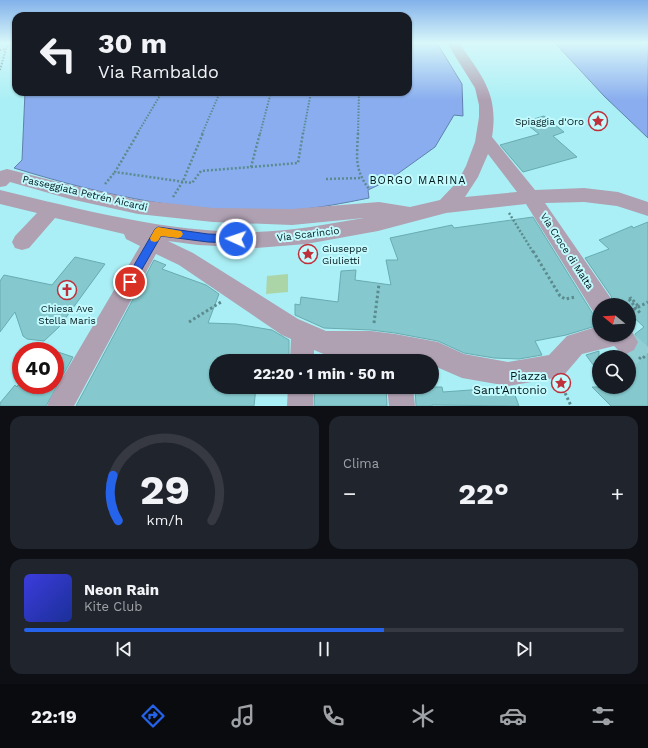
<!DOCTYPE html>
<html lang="it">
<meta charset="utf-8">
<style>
:root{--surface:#171b24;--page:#20242c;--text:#f1f3f6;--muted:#9ea1a6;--line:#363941;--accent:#2563eb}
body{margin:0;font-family:"Work Sans",sans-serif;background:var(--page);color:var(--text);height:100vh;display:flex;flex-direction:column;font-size:15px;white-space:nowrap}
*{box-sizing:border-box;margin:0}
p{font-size:13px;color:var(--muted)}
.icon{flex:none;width:22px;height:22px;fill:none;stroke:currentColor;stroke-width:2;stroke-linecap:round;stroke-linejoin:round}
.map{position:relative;height:406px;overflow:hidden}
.sheet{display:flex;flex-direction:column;gap:10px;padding:10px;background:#0d0f14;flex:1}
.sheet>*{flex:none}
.hud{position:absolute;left:12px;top:12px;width:400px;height:84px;border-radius:12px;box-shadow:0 1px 3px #0004;background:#171b24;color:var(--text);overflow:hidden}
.needle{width:26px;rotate:288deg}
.buttons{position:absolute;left:592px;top:298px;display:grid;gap:8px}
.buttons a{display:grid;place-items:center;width:44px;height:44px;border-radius:50%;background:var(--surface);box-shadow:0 1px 3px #0004;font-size:20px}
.speed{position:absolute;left:12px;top:342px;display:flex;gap:8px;font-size:20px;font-weight:700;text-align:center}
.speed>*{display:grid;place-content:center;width:52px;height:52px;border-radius:50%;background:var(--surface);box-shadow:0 1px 3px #0004;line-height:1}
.speed .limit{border:6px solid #d22;background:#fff;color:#111}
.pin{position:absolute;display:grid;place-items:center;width:34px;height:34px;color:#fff;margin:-17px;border:2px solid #fff;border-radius:50%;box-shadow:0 1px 4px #0007}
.me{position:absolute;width:44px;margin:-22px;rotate:273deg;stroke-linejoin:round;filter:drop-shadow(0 0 3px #0008)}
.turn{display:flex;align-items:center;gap:14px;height:84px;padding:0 20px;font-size:18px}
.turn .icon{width:52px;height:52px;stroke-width:2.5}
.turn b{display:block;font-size:28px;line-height:34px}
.big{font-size:30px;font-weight:700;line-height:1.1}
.sheet .tile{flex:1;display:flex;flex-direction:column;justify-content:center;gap:6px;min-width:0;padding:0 14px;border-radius:12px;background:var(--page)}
.sheet .dial{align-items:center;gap:0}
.dial svg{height:104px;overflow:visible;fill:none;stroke:var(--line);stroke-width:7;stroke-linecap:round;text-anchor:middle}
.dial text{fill:var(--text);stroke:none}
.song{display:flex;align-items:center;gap:12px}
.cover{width:48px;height:48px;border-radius:6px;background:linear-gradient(135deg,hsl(240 70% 55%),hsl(230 70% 35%))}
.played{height:4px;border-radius:2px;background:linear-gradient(90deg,var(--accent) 60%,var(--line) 60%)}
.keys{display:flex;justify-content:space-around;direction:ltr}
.heat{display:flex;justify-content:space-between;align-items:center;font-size:22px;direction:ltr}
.sheet .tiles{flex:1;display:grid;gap:10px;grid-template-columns:1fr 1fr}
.tile:last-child{grid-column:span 2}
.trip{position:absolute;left:209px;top:354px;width:230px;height:40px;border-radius:20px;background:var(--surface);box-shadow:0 1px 3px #0004;font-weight:700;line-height:40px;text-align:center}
.menu{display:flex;height:64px;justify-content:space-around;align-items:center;background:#090b0e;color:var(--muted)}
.menu .icon{width:28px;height:28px}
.menu .active{color:var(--accent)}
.menu b{font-size:18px;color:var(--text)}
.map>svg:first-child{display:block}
.green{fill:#acd5a7}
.water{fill:#89adee;stroke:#6080ae}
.building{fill:#85c9ce;stroke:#68acb1}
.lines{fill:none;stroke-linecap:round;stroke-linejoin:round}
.minor-tunnel{stroke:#90cfd4;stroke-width:23;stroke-dasharray:23 12;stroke-linecap:butt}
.path-far2{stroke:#5b8b8f;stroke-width:2;stroke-dasharray:1.5 1.5;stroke-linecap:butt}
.path-far1{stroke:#5b8b8f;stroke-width:2.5;stroke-dasharray:2 2;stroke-linecap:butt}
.path{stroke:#5b8b8f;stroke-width:3;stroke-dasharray:2.5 2.5;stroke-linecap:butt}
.minor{fill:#afa0b2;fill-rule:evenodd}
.route{fill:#2563eb;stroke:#184099}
.slow{fill:#f59e0b}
.labels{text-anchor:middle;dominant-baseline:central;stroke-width:4;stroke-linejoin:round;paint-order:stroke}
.poi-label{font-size:10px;fill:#00181a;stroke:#c3fafe;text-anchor:end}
.street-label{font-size:10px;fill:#00181a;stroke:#c3fafe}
.neighbourhood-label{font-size:11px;letter-spacing:1px;fill:#00181a;stroke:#c3fafe}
.near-poi-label{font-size:12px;fill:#00181a;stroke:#c3fafe;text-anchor:end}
</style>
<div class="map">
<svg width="648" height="406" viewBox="0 0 648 406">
<rect width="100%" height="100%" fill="#aaeff5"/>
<polygon class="green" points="288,274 288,292 266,294 267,276"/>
<g class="water">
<path d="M408,43H437L462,84L463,116L454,115L435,147L389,180L368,190L369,198C344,203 319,208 294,210C197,216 105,196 14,168L22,160L25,92H408Z"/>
<polygon points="555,43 648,43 648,138 604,96"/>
</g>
<g class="building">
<polygon points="544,116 564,132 553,136 577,157 523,172 500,145 539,134 524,122"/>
<polygon points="533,217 593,314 599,315 599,325 566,335 535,341 542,355 519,359 494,358 464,353 438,341 395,333 371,330 324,328 295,315 295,304 300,305 301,297 338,302 341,271 356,270 355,280 391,285 386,260 398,260 390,238 452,225 454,228"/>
<polygon points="648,222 648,406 611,406 592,387 629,387 629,357 610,357 617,351 625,355 635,351 639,343 635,334 644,327 629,313 629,305 614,305 611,296 585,258 609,249 599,240 632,226 633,228"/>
<polygon points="75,257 105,264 59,327 44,341 27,339 23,336 15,312 0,332 0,281 4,275 52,285"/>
<polygon points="154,260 166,265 162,269 206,285 219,294 208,323 236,324 272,330 289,340 289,359 216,361 216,387 256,387 254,406 76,406"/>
<polygon points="55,351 73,357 46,406 0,406 0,403 15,385 17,387 18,385 55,385"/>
<polygon points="599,351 599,373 586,355"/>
<polygon points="315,387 386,387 387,406 314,406"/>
<polygon points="415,387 442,387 443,392 512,387 519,406 432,405 432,406 416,406"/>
</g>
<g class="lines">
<polyline class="minor-tunnel" points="626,342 648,363"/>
<g class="path-far2">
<polyline points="0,50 6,49"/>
<polyline points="0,70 6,49 10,43"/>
<polyline points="137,134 162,92"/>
<polyline points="202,134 220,92"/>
<polyline points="260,134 271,92"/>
<polyline points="303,134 311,92"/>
<polyline points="358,134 359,92"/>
</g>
<g class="path-far1">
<polyline points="138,133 115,172 192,183 201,171 251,167 260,133"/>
<path d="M358,133C357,157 354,169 369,189"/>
<polyline points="251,167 298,163 303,133"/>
<polyline points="326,179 361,178"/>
<polyline points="105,184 115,172"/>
<polyline points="173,197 183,181 203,133"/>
<polyline points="509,213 533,252"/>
</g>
<g class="path">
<polyline points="533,251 560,296 565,299 575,297"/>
<polyline points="629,299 640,313"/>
<polyline points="629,299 631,298 639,307"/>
<polyline points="629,312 648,302"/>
<polyline points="189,322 221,302"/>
<polyline points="374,323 379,284"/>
<polyline points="643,358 646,355"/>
<polyline points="639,359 641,357"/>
<polyline points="561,384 571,406"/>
</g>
<g class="minor">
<path d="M447,43H459C482,76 499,94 492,137L535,190L584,188L618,192L648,202V216L617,206L584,202L545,203L610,297L613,305H599V314L594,313L526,204L446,213L378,231L306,244L256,248L198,245L168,241L193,253L298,319L326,331H371L395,334L438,342L464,354L508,362L549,355L567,336L599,326V335H629V327L638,342L634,350L626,354L618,350L614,346L582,354L564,375L555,378L508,386L462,378L432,365V361H412L371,355H326L314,350V361H290L291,339L282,335L179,265L156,254L74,406H47L51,397L140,246L126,239L124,234L55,218L29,248L22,250L15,248L12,242L15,236L37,213L0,204V190C84,210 169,233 256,232C293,231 328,224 364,218L292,225L213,222L138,214L70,199L10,182L6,186L0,187V171L7,169L70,185L138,200L213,208L292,209L379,202L410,207L440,200L458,181L466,166L475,142L479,117V105L475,88ZM488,154L517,192L465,197L478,177Z"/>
<polygon points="288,387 314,387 313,406 287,406"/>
<polygon points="387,387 413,387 415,406 389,406"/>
</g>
</g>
<linearGradient id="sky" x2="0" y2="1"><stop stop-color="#82b1ea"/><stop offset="0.43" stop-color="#d9f8fa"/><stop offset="1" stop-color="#d9f8fa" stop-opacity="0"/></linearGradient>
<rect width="648" height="100" fill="url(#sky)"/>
<polygon class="route" points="158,227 208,234 236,235 239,236 241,239 239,242 236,243 208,242 161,236 133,285 130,287 126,285 124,282 126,279 155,229"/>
<polygon class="slow" points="158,227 181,231 183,234 181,237 178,238 161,236 158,241 155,242 151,241 150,238 155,229"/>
<defs>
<g id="sight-ring" transform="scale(1)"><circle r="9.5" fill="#c3fafe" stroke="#c0303b" stroke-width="1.5"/><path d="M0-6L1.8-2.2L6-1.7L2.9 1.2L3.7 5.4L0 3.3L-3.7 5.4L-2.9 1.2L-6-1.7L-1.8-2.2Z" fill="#c0303b"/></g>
<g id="church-ring" transform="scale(1)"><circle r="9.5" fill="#c3fafe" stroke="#c0303b" stroke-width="1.5"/><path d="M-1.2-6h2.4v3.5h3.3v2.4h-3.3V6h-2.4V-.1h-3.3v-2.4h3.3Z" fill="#c0303b"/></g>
</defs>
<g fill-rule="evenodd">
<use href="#sight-ring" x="598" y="121"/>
<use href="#sight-ring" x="308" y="254"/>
<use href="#church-ring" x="67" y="290"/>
<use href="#sight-ring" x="561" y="383"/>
</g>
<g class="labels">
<g class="poi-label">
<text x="584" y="121">Spiaggia d'Oro</text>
<text x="322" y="248" text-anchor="start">Giuseppe<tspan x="322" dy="12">Giulietti</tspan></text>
<text x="67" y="308" text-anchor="middle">Chiesa Ave<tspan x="67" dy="12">Stella Maris</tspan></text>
</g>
<g class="street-label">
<text transform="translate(85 193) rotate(13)">Passeggiata Petrén Aicardi</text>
<text transform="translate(308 234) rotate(-7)">Via Scarincio</text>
<text transform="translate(567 251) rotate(57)">Via Croce di Malta</text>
</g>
<g class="neighbourhood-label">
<text x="418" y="180">BORGO MARINA</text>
</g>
<g class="near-poi-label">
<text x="547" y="376">Piazza<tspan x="547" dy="14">Sant'Antonio</tspan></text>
</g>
</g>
</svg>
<div class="buttons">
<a><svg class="needle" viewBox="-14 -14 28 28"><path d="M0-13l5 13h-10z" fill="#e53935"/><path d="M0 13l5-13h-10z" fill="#9ea1a6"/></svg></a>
<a><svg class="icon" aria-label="search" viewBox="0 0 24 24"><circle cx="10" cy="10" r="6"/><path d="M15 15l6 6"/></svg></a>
</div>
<div class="speed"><div class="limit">40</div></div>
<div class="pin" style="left:130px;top:282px;background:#d93025"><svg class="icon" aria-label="arrive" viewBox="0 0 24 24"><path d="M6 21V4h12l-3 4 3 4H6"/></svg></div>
<svg class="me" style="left:236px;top:239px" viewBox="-20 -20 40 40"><circle r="17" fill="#2563eb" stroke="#fff" stroke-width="3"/><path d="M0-11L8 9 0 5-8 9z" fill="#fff"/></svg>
<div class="trip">22:20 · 1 min · 50 m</div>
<div class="hud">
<div class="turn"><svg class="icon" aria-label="left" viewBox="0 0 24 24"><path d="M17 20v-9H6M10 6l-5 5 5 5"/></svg><div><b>30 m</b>Via Rambaldo</div></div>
</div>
</div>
<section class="sheet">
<div class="tiles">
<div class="tile dial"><svg viewBox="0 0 100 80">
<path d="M14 69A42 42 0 1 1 86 69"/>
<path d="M14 69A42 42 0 0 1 10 34" stroke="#2563eb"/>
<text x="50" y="56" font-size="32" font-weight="700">29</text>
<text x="50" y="72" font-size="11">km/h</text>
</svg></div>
<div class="tile"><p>Clima</p>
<div class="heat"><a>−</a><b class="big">22°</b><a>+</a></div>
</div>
<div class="tile">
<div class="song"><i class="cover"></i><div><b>Neon Rain</b><p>Kite Club</p></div></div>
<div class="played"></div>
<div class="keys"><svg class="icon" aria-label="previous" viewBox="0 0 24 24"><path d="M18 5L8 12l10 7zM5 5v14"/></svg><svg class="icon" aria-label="pause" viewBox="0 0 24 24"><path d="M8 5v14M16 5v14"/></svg><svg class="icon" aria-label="next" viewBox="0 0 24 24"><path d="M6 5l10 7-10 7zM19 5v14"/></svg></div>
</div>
</div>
</section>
<nav class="menu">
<b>22:19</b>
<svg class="icon active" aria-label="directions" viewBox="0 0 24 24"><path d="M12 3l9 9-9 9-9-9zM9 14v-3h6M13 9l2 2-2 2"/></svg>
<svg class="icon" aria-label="music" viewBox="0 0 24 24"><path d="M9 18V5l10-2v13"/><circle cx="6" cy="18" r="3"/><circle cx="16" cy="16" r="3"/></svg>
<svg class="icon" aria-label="phone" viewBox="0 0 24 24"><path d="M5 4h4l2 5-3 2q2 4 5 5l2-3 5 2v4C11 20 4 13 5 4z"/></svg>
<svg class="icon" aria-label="climate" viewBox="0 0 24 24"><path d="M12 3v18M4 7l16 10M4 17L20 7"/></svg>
<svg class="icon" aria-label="car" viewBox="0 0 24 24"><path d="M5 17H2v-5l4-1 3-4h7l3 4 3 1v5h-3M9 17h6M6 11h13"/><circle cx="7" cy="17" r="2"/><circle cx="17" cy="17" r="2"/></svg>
<svg class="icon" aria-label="filters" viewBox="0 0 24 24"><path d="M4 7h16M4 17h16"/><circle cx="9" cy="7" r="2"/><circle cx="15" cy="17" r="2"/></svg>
</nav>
